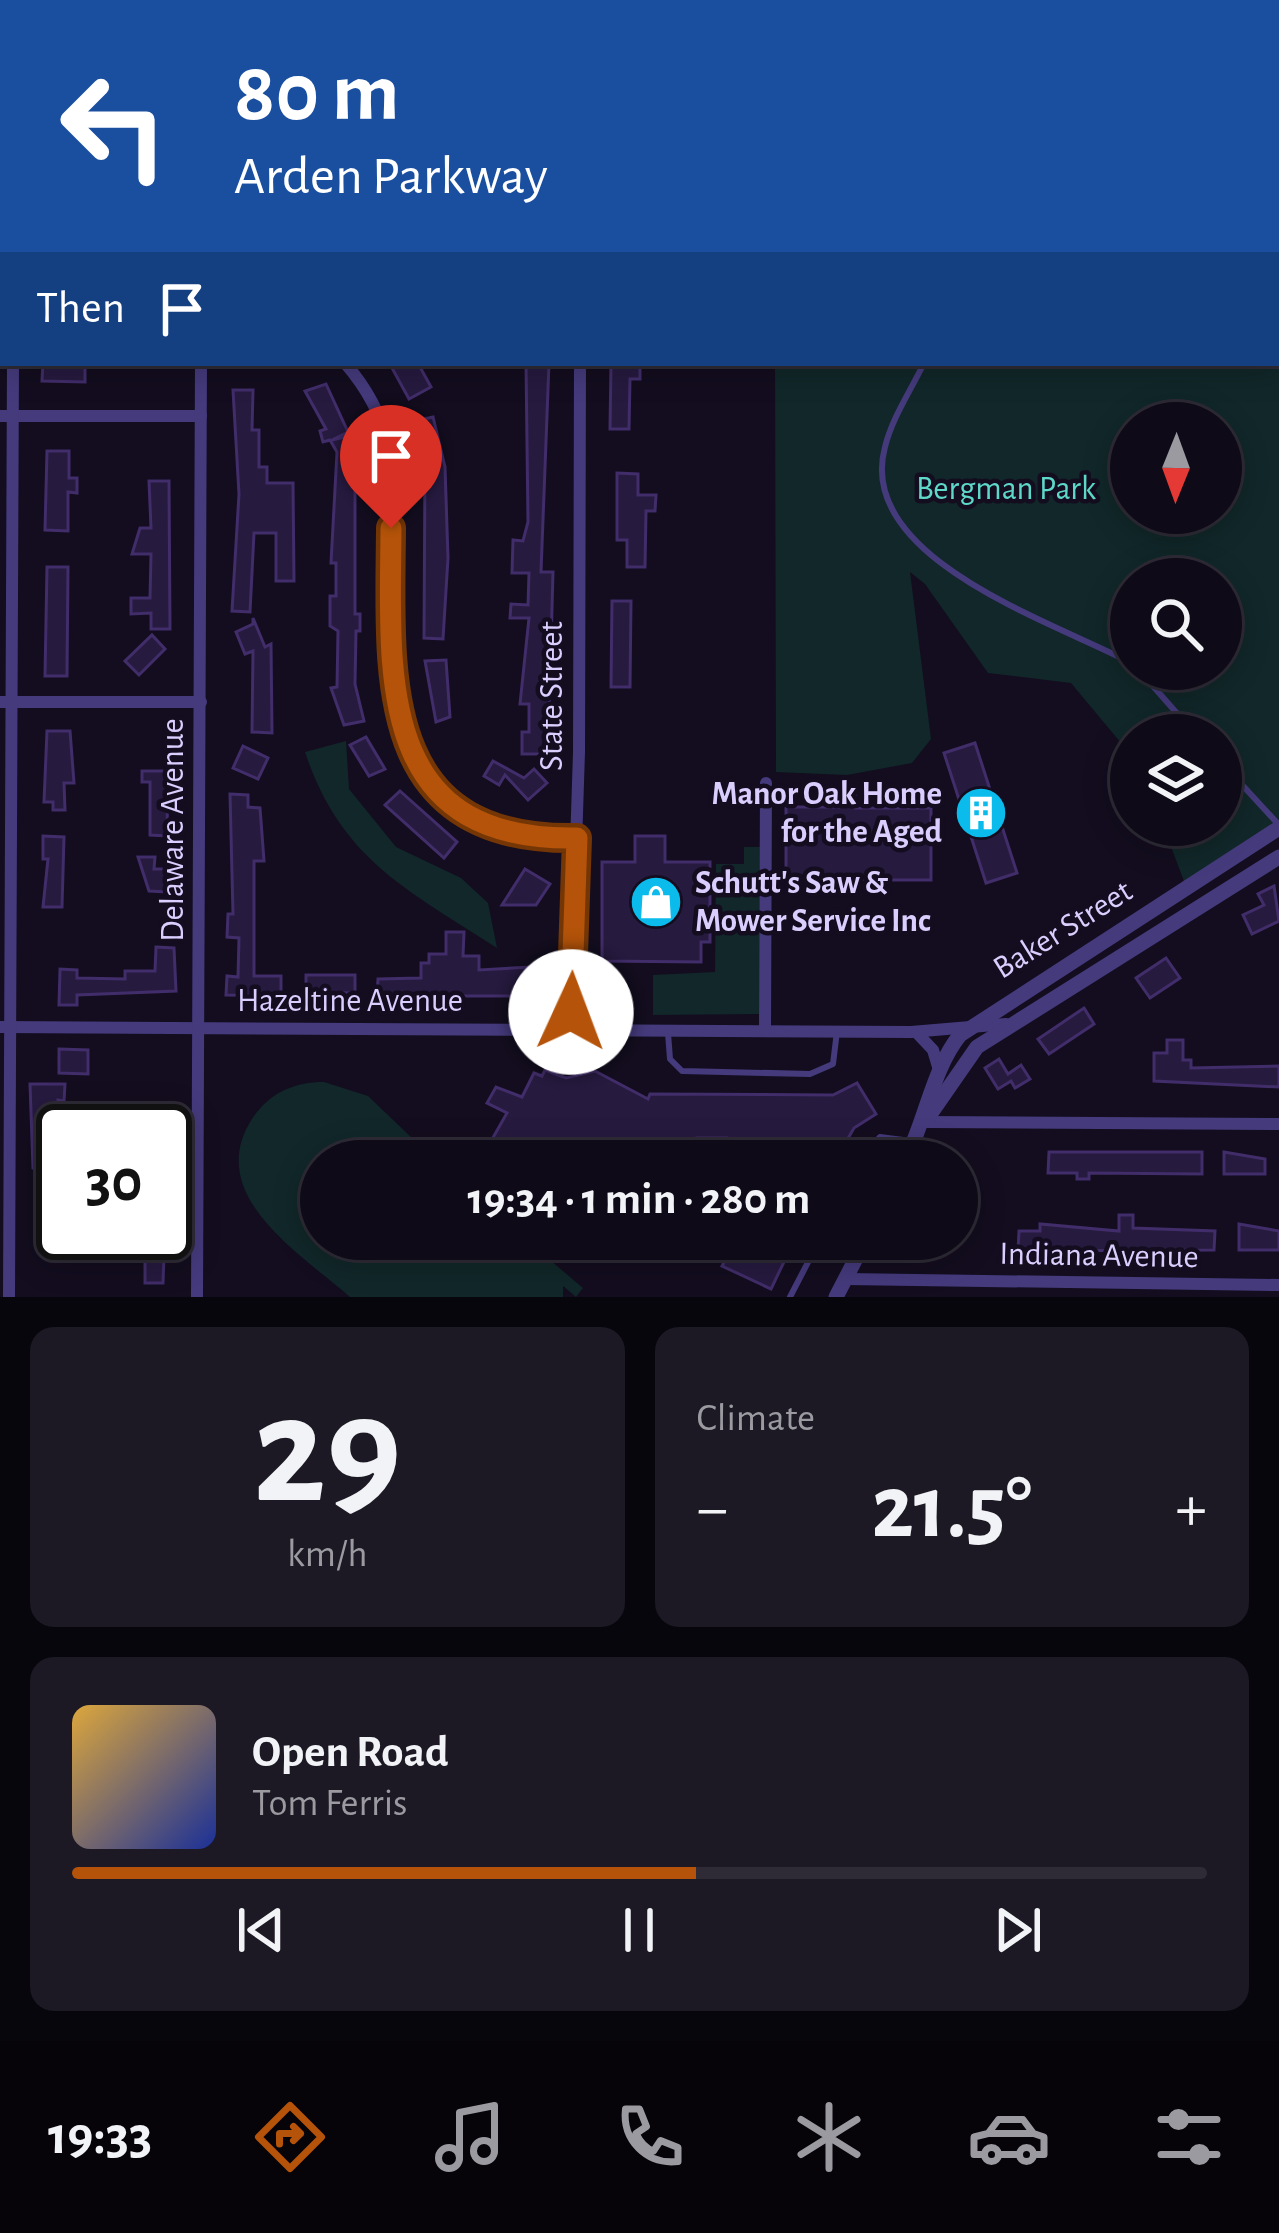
<!DOCTYPE html>
<meta charset="utf-8">
<style>
:root{--surface:#0e0a17;--page:#1c1824;--text:#f1f3f6;--muted:#9b9aa1;--line:#2e2b36;--accent:#b45309}
body{margin:0;font-family:"Alegreya Sans",sans-serif;background:var(--page);color:var(--text);height:100vh;display:flex;flex-direction:column;font-size:45px;white-space:nowrap}
*{box-sizing:border-box;margin:0}
p{font-size:39px;color:var(--muted)}
.icon{flex:none;width:66px;height:66px;fill:none;stroke:currentColor;stroke-width:2;stroke-linecap:round;stroke-linejoin:round}
.map{position:relative;height:1297px;overflow:hidden}
.sheet{display:flex;flex-direction:column;gap:30px;padding:30px;background:#08060d;flex:1}
.sheet>*{flex:none}
.banner{position:absolute;left:0px;top:0px;width:1281px;height:366px;box-shadow:0 6px 30px #0003,0 0 0 3px var(--line);background:#1a4fa0;color:#fff;overflow:hidden}
.needle{width:78px;rotate:181deg}
.tools{position:absolute;left:1110px;top:402px;display:grid;gap:24px}
.tools a{display:grid;place-items:center;width:132px;height:132px;border-radius:50%;background:var(--surface);box-shadow:0 6px 30px #0003,0 0 0 3px var(--line);font-size:60px}
.speed{position:absolute;left:36px;top:1104px;display:flex;gap:24px;font-size:60px;font-weight:700;text-align:center}
.speed>*{display:grid;place-content:center;width:156px;height:156px;border-radius:50%;background:var(--surface);box-shadow:0 6px 30px #0003,0 0 0 3px var(--line);line-height:1}
.speed .limit{border:6px solid #111;border-radius:18px;background:#fff;color:#111}
.pin{position:absolute;display:grid;place-items:center;width:102px;height:102px;color:#fff;margin:-123px -51px;border-radius:50% 50% 50% 0;rotate:-45deg;box-shadow:0 0 12px #0007}
.pin .icon{rotate:45deg}
.me{position:absolute;width:132px;margin:-66px;rotate:2deg;stroke-linejoin:round;filter:drop-shadow(0 0 9px #0008)}
.turn{display:flex;align-items:center;gap:42px;height:252px;padding:0 36px;font-size:54px}
.turn .icon{width:156px;height:156px;stroke-width:2.5}
.turn b{display:block;font-size:84px;line-height:102px}
.then{display:flex;align-items:center;height:114px;padding:0 36px;background:#0003;gap:24px;font-size:45px}
.big{font-size:90px;font-weight:700;line-height:1.1}
.sheet .card{flex:1;display:flex;flex-direction:column;justify-content:center;gap:18px;min-width:0;padding:0 42px;border-radius:24px;background:var(--page)}
.sheet .dial{align-items:center;gap:0}
.dial b{font-size:156px;line-height:1}
.song{display:flex;align-items:center;gap:36px}
.cover{width:144px;height:144px;border-radius:18px;background:linear-gradient(135deg,hsl(40 70% 55%),hsl(230 70% 35%))}
.played{height:12px;border-radius:6px;background:linear-gradient(90deg,var(--accent) 55%,var(--line) 55%)}
.keys{display:flex;justify-content:space-around;direction:ltr}
.heat{display:flex;justify-content:space-between;align-items:center;font-size:66px;direction:ltr}
.sheet .tiles{flex:1;display:grid;gap:30px;grid-template-columns:1fr 1fr}
.card:last-child{grid-column:span 2}
.trip{position:absolute;left:300px;top:1140px;width:678px;height:120px;border-radius:60px;background:var(--surface);box-shadow:0 6px 30px #0003,0 0 0 3px var(--line);font-weight:700;line-height:120px;text-align:center}
.menu{display:flex;height:192px;justify-content:space-around;align-items:center;background:#060409;color:var(--muted)}
.menu .icon{width:84px;height:84px}
.menu .selected{color:var(--accent)}
.menu b{font-size:54px;color:var(--text)}
.map>svg:first-child{display:block}
.green{fill:#112729;fill-rule:evenodd}
.building{fill:#261a3f;stroke:#412d6a;stroke-width:3}
.lines{fill:none;stroke-linecap:round;stroke-linejoin:round}
.service{stroke:#453a7c;stroke-width:6}
.minor{stroke:#453a7c;stroke-width:12}
.tertiary{stroke:#453a7c;stroke-width:15}
.route-casing{stroke:#753606;stroke-width:30}
.route{stroke:#b45309;stroke-width:21}
.labels{text-anchor:middle;dominant-baseline:central;stroke-width:9;stroke-linejoin:round;paint-order:stroke}
.park-label{font-size:33px;fill:#5ed9c9;stroke:#130d1f}
.street-label{font-size:33px;fill:#d9cefd;stroke:#130d1f}
.poi-label{font-size:33px;font-weight:bold;fill:#d9cefd;stroke:#130d1f;text-anchor:end}
</style>
<div class="map">
<svg width="1279" height="1297" viewBox="0 0 1279 1297">
<rect width="100%" height="100%" fill="#130d1f"/>
<g class="green">
<path d="M990,0H1279V825L1185,884L1163,825H1221V735H1131V755L1071,683L988,673L925,584L910,572L931,739L912,763L847,775L776,772L775,363H1278V3ZM1131,423H1221V513H1131ZM1131,579H1221V669H1131Z"/>
<path d="M346,741L349,789L396,847L461,878L488,903L497,948C408,890 341,860 305,752Z"/>
<polygon points="744,847 760,847 759,1014 653,1015 653,975 715,972 716,864 744,864"/>
<path d="M324,1082L368,1096L436,1161H321V1239H525L583,1288L576,1297L563,1286V1297H350C301,1254 203,1195 252,1119C269,1093 294,1082 324,1082Z"/>
</g>
<g class="building">
<polygon points="43,363 85,363 85,382 42,381"/>
<polygon points="402,363 420,367 431,387 409,399 392,368"/>
<polygon points="526,363 549,363 541,572 553,572 548,754 522,754 522,732 529,732 529,704 520,704 529,618 510,618 511,604 528,605 529,573 512,573 513,540 523,541 528,522"/>
<polygon points="611,363 640,363 640,379 630,379 629,429 610,429"/>
<polygon points="326,384 348,432 332,440 349,436 355,458 355,614 360,614 360,631 356,631 355,684 364,721 344,725 331,688 337,687 338,631 330,626 330,596 336,596 336,563 331,563 337,452 330,440 323,442 320,431 326,429 305,391"/>
<polygon points="233,390 253,390 252,430 259,430 259,467 267,467 267,483 293,483 294,581 276,581 276,533 254,533 250,612 232,611 239,494"/>
<polygon points="433,417 445,467 448,558 443,639 424,638 425,461 415,421"/>
<polygon points="47,451 69,451 69,478 77,478 77,493 68,492 68,531 45,530"/>
<polygon points="617,473 638,474 638,495 656,495 655,511 646,511 645,567 627,567 627,540 617,540"/>
<polygon points="149,481 169,481 170,629 151,629 151,613 131,614 131,598 150,598 151,554 132,554 140,528 151,528"/>
<polygon points="47,567 68,567 67,676 45,676"/>
<polygon points="612,601 631,601 630,687 611,687"/>
<polygon points="253,618 265,647 271,644 272,733 252,732 253,651 245,654 236,632 253,624"/>
<polygon points="152,635 165,649 139,675 125,661"/>
<polygon points="446,660 450,717 436,722 425,661"/>
<polygon points="47,731 70,731 74,783 64,783 65,810 53,810 53,802 44,802"/>
<polygon points="366,737 385,769 369,776 350,745"/>
<polygon points="975,743 1017,873 986,883 944,753"/>
<polygon points="243,746 268,758 258,779 233,768"/>
<polygon points="493,761 524,778 534,769 547,783 528,800 505,775 499,785 484,776"/>
<polygon points="142,771 168,771 167,836 150,835 150,782 142,782"/>
<polygon points="400,791 457,842 444,858 385,805"/>
<polygon points="230,794 248,795 248,807 260,808 264,861 254,861 254,976 281,976 281,996 226,995 227,976 238,977 239,938 227,937 228,914 233,914"/>
<polygon points="838,795 855,795 855,808 931,808 931,880 786,880 786,807 838,807"/>
<polygon points="43,836 64,837 62,907 43,907 48,859 43,859"/>
<polygon points="635,836 665,836 665,862 710,862 710,942 701,942 701,962 602,961 602,862 635,862"/>
<polygon points="138,857 155,857 154,869 168,869 167,892 149,891"/>
<polygon points="525,869 550,884 536,905 502,905"/>
<polygon points="1274,886 1279,921 1252,934 1243,915 1264,905 1258,894"/>
<polygon points="446,932 464,932 463,956 479,956 479,970 550,966 549,996 377,996 378,979 421,978 421,963 429,963 429,954 446,954"/>
<polygon points="156,947 174,948 176,991 77,995 77,1005 59,1005 60,969 77,970 77,978 125,979 125,971 155,971"/>
<polygon points="1166,958 1180,978 1150,998 1136,978"/>
<polygon points="306,975 355,975 355,993 306,992"/>
<polygon points="1084,1008 1094,1024 1049,1054 1038,1039"/>
<polygon points="1167,1040 1183,1040 1183,1060 1191,1060 1191,1068 1279,1066 1279,1087 1154,1081 1154,1053 1167,1053"/>
<polygon points="59,1049 88,1050 88,1074 59,1073"/>
<polygon points="999,1059 1008,1074 1021,1065 1030,1079 1015,1088 1011,1081 998,1089 985,1068"/>
<polygon points="545,1070 566,1078 595,1071 648,1099 650,1094 833,1095 857,1083 876,1114 854,1128 835,1161 749,1161 736,1140 727,1138 697,1138 698,1161 507,1161 486,1150 507,1113 487,1103 496,1087 522,1097 534,1073 542,1076"/>
<polygon points="30,1084 65,1084 64,1101 58,1100 59,1195 40,1195 40,1169 33,1168"/>
<polygon points="1049,1152 1202,1152 1202,1174 1089,1173 1089,1179 1077,1179 1077,1173 1048,1173"/>
<polygon points="1224,1152 1265,1159 1265,1174 1224,1174"/>
<polygon points="1119,1215 1133,1215 1133,1228 1215,1231 1214,1250 1018,1251 1019,1231 1040,1231 1040,1224 1119,1231"/>
<polygon points="1239,1224 1279,1231 1279,1250 1239,1250"/>
<polygon points="736,1239 795,1239 771,1289 722,1266"/>
<polygon points="137,1240 155,1241 155,1256 164,1256 163,1283 145,1283 145,1258 137,1258"/>
</g>
<g class="lines">
<g class="service">
<polyline points="1085,3 1087,0"/>
<polyline points="1278,15 1279,14"/>
<path d="M924,363C911,390 892,418 885,447C854,560 1062,625 1131,663"/>
<polyline points="1118,656 1131,642"/>
<polyline points="1138,669 1196,735"/>
<polyline points="1221,762 1279,825"/>
<polyline points="668,1033 670,1059 682,1071 810,1074 833,1064 837,1031"/>
<polyline points="859,1161 880,1137 911,1141"/>
<polyline points="790,1297 820,1239"/>
</g>
<g class="minor">
<polyline points="576,0 577,3"/>
<polyline points="14,3 14,0"/>
<polyline points="204,3 204,0"/>
<polyline points="0,46 3,46"/>
<path d="M345,363C365,386 381,414 388,444C412,556 350,691 436,785C474,827 522,839 577,838"/>
<polyline points="0,416 201,416"/>
<polyline points="0,702 201,702"/>
<polyline points="0,1027 911,1032 1006,1024"/>
<polyline points="570,1029 579,752 580,363"/>
<polyline points="765,1030 766,783"/>
<polyline points="917,1033 933,1050 939,1070"/>
<polyline points="925,1122 1279,1124"/>
<polyline points="846,1279 1279,1285"/>
<polyline points="9,1297 13,363"/>
<polyline points="197,1297 201,363"/>
</g>
<g class="tertiary">
<polyline points="927,1119 977,1047 1279,857"/>
<path d="M905,1161C925,1122 933,1068 960,1035L1279,828"/>
<polyline points="836,1297 866,1239"/>
</g>
</g>
<g class="lines">
<g class="route-casing">
<path id="route" d="M391,528C390,675 374,842 577,838L571,1012"/>
</g>
<use href="#route" class="route"/>
</g>
<defs>
<g id="building-disc" transform="scale(2.7)"><circle r="9.5" fill="#0abbec" stroke="#130d1f"/><path d="M-4-6H4V6H1V3H-1V6H-4ZM-2.5-4.3h1.7v1.8h-1.7ZM.8-4.3h1.7v1.8H.8ZM-2.5-1h1.7V.8h-1.7ZM.8-1h1.7V.8H.8Z" fill="#fff"/></g>
<g id="shop-disc" transform="scale(2.7)"><circle r="9.5" fill="#0abbec" stroke="#130d1f"/><path d="M-5-2.5h2.3a2.7 3.5 0 0 1 5.4 0H5L5.5 6h-11ZM-1.5-2.5h3a1.5 2.3 0 0 0-3 0Z" fill="#fff"/></g>
</defs>
<g fill-rule="evenodd">
<use href="#building-disc" x="981" y="813"/>
<use href="#shop-disc" x="656" y="902"/>
</g>
<g class="labels">
<g class="park-label">
<text x="1006" y="489">Bergman Park</text>
</g>
<g class="street-label">
<text transform="translate(552 696) rotate(-90)">State Street</text>
<text transform="translate(173 830) rotate(-90)">Delaware Avenue</text>
<text transform="translate(1063 930) rotate(-32)">Baker Street</text>
<text x="350" y="1001">Hazeltine Avenue</text>
<text transform="translate(1099 1256) rotate(1)">Indiana Avenue</text>
</g>
<g class="poi-label">
<text x="942" y="794">Manor Oak Home<tspan x="942" dy="38">for the Aged</tspan></text>
<text x="695" y="883" text-anchor="start">Schutt's Saw &amp;<tspan x="695" dy="38">Mower Service Inc</tspan></text>
</g>
</g>
</svg>
<div class="tools">
<a><svg class="needle" viewBox="-14 -14 28 28"><path d="M0-13l5 13h-10z" fill="#e53935"/><path d="M0 13l5-13h-10z" fill="#9b9aa1"/></svg></a>
<a><svg class="icon" aria-label="search" viewBox="0 0 24 24"><circle cx="10" cy="10" r="6"/><path d="M15 15l6 6"/></svg></a>
<a><svg class="icon" aria-label="layers" viewBox="0 0 24 24"><path d="M12 4l9 5-9 5-9-5zM3 14l9 5 9-5"/></svg></a>
</div>
<div class="speed"><div class="limit">30</div></div>
<div class="pin" style="left:391px;top:528px;background:#d93025"><svg class="icon" aria-label="arrive" viewBox="0 0 24 24"><path d="M6 21V4h12l-3 4 3 4H6"/></svg></div>
<svg class="me" style="left:571px;top:1012px" viewBox="-20 -20 40 40"><circle r="19" fill="#fff"/><path d="M0-13L10 11 0 6-10 11z" fill="#b45309"/></svg>
<div class="trip">19:34 · 1 min · 280 m</div>
<div class="banner">
<div class="turn"><svg class="icon" aria-label="left" viewBox="0 0 24 24"><path d="M17 20v-9H6M10 6l-5 5 5 5"/></svg><div><b>80 m</b>Arden Parkway</div></div>
<div class="then">Then<svg class="icon" aria-label="arrive" viewBox="0 0 24 24"><path d="M6 21V4h12l-3 4 3 4H6"/></svg></div>
</div>
</div>
<section class="sheet">
<div class="tiles">
<div class="card dial"><b>29</b><p>km/h</p></div>
<div class="card"><p>Climate</p>
<div class="heat"><a>−</a><b class="big">21.5°</b><a>+</a></div>
</div>
<div class="card">
<div class="song"><i class="cover"></i><div><b>Open Road</b><p>Tom Ferris</p></div></div>
<div class="played"></div>
<div class="keys"><svg class="icon" aria-label="previous" viewBox="0 0 24 24"><path d="M18 5L8 12l10 7zM5 5v14"/></svg><svg class="icon" aria-label="pause" viewBox="0 0 24 24"><path d="M8 5v14M16 5v14"/></svg><svg class="icon" aria-label="next" viewBox="0 0 24 24"><path d="M6 5l10 7-10 7zM19 5v14"/></svg></div>
</div>
</div>
</section>
<nav class="menu">
<b>19:33</b>
<svg class="icon selected" aria-label="directions" viewBox="0 0 24 24"><path d="M12 3l9 9-9 9-9-9zM9 14v-3h6M13 9l2 2-2 2"/></svg>
<svg class="icon" aria-label="music" viewBox="0 0 24 24"><path d="M9 18V5l10-2v13"/><circle cx="6" cy="18" r="3"/><circle cx="16" cy="16" r="3"/></svg>
<svg class="icon" aria-label="phone" viewBox="0 0 24 24"><path d="M5 4h4l2 5-3 2q2 4 5 5l2-3 5 2v4C11 20 4 13 5 4z"/></svg>
<svg class="icon" aria-label="climate" viewBox="0 0 24 24"><path d="M12 3v18M4 7l16 10M4 17L20 7"/></svg>
<svg class="icon" aria-label="car" viewBox="0 0 24 24"><path d="M5 17H2v-5l4-1 3-4h7l3 4 3 1v5h-3M9 17h6M6 11h13"/><circle cx="7" cy="17" r="2"/><circle cx="17" cy="17" r="2"/></svg>
<svg class="icon" aria-label="filters" viewBox="0 0 24 24"><path d="M4 7h16M4 17h16"/><circle cx="9" cy="7" r="2"/><circle cx="15" cy="17" r="2"/></svg>
</nav>
